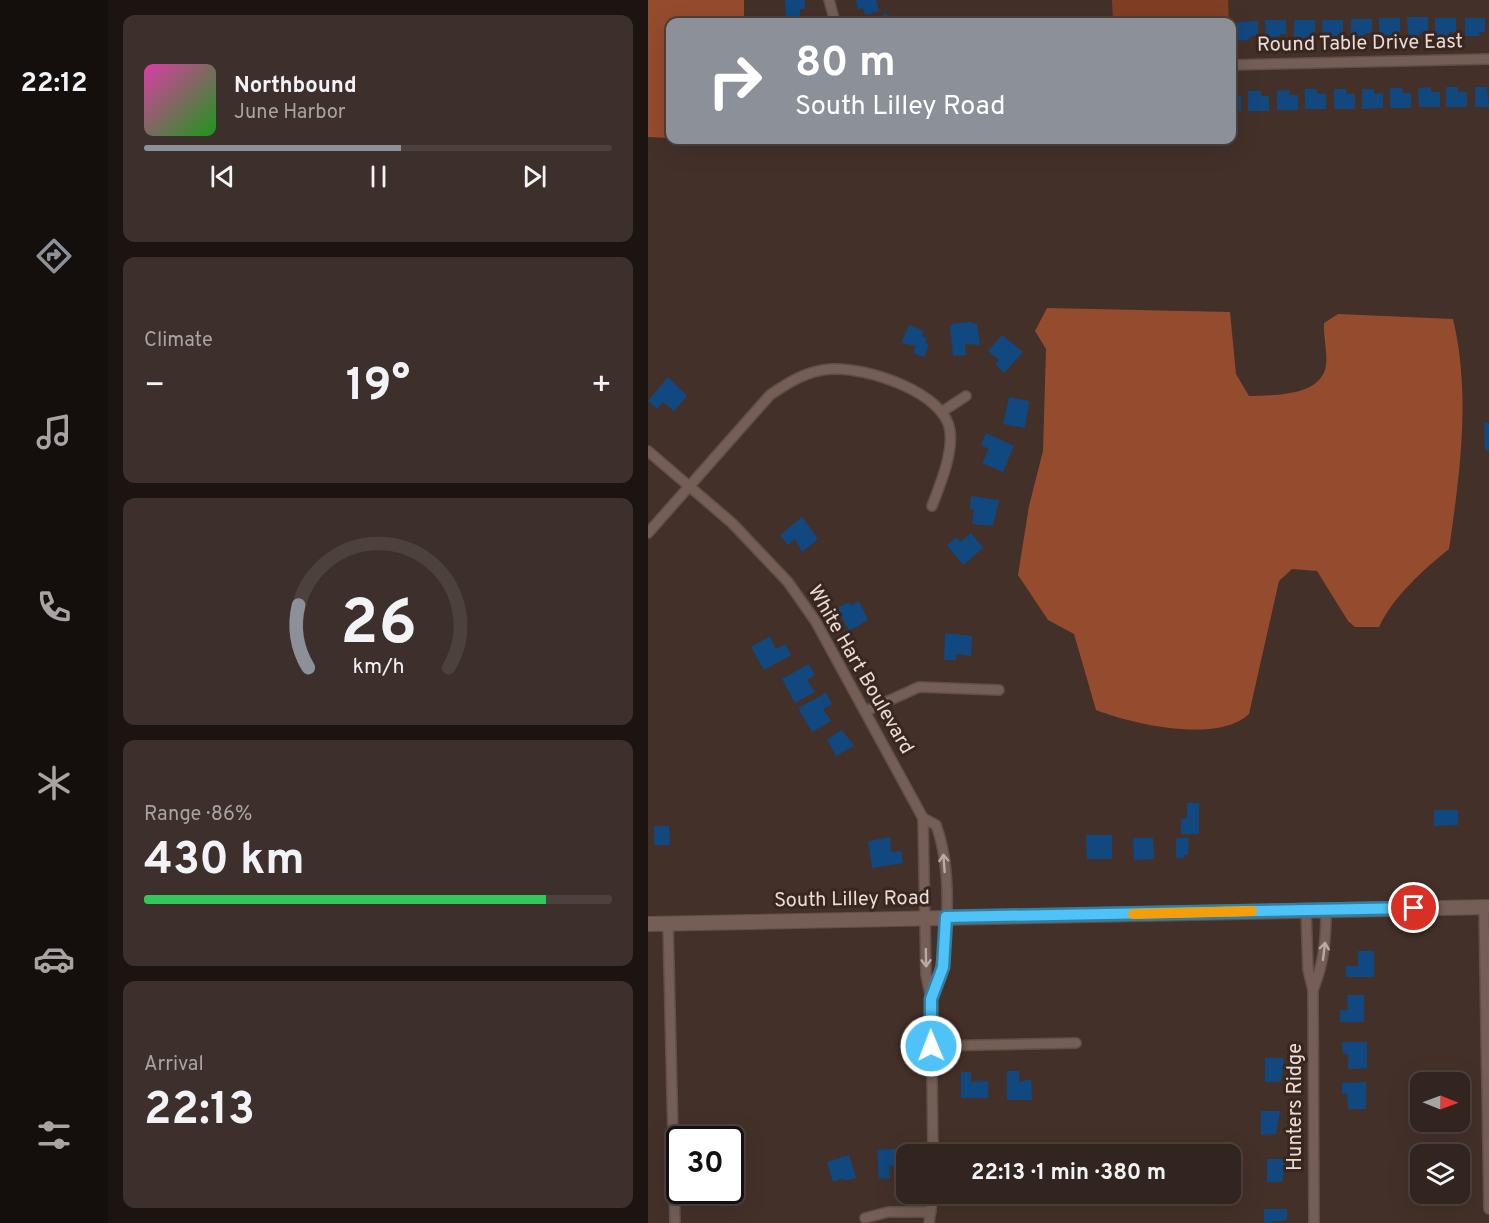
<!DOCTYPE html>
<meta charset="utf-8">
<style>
:root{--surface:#32241f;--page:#3d302c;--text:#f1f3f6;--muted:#a8a4a4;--line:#4d413d;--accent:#8c9099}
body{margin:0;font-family:Overpass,sans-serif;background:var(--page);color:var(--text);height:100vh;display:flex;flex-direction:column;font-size:22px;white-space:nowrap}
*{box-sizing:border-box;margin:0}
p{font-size:20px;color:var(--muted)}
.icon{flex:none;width:33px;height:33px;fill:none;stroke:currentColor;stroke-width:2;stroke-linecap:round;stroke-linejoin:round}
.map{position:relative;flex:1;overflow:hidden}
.side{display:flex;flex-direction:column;gap:15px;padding:15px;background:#1c1411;width:540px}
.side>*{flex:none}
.hud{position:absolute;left:18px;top:18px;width:570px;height:126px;border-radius:12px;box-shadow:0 6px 24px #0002,0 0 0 2px var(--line);background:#8c9099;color:#fff;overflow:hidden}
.needle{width:39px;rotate:91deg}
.buttons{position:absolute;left:762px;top:1072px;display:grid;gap:12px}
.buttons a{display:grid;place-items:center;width:60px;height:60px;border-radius:12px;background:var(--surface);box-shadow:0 6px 24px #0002,0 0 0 2px var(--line);font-size:30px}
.speed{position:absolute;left:18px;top:1126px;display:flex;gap:12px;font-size:30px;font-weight:700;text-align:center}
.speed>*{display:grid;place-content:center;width:78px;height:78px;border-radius:50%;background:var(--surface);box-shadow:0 6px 24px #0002,0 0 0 2px var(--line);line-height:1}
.speed .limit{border:3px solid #111;border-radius:9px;background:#fff;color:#111}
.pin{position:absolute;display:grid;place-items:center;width:51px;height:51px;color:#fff;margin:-26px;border:3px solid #fff;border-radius:50%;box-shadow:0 2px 6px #0007}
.me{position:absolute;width:66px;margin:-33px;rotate:359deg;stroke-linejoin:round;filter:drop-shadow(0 0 4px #0008)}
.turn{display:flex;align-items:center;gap:21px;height:126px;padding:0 30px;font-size:27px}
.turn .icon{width:78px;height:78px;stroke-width:2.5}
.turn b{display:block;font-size:42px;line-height:51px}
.big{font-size:45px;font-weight:700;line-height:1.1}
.side .tile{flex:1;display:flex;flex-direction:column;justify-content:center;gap:9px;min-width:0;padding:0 21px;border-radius:12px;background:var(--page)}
.side .dial{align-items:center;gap:0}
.dial svg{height:156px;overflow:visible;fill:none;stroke:var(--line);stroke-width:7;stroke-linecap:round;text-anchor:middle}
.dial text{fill:var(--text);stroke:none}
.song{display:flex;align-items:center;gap:18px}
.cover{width:72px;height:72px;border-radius:9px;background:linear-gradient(135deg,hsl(320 70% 55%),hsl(120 70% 35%))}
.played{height:6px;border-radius:3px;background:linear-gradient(90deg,var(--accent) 55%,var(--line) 55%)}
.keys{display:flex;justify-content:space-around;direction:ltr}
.heat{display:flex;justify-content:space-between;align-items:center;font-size:33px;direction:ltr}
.charge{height:9px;border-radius:4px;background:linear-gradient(90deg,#34c759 86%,var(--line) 0)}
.trip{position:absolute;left:248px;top:1144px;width:345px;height:60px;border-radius:12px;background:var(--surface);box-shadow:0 6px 24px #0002,0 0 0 2px var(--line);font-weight:700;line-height:60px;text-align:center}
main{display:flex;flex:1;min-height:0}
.menu{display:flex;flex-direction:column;width:108px;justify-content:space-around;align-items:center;background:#140e0c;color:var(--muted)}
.menu .icon{width:42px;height:42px}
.menu .current{color:var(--accent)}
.menu b{font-size:27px;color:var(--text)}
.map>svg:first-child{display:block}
.green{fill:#803f25}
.forest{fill:#954b2e}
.building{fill:#11487f}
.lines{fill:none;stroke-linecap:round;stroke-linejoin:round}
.street-casing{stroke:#5f4f48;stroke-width:12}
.secondary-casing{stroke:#5f4f48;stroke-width:16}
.street{stroke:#745e56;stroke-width:9}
.secondary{stroke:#745e56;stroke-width:14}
.oneway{stroke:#baaaa3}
.route-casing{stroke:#337fa1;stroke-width:15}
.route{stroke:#4fc3f7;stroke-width:10}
.slow{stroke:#f59e0b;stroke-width:10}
.labels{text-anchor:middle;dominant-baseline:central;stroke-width:6;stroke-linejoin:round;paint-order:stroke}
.street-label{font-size:20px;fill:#e9dcd7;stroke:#39261f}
</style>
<main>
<nav class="menu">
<b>22:12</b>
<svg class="icon current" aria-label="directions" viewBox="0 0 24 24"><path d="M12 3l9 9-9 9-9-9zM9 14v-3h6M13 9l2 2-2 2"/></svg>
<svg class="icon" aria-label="music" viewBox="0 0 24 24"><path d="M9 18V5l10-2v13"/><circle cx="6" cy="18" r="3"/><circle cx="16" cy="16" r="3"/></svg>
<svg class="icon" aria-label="phone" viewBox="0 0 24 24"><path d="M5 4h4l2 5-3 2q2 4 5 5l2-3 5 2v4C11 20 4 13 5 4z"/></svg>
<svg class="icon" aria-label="climate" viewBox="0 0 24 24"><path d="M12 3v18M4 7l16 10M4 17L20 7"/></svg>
<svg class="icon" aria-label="car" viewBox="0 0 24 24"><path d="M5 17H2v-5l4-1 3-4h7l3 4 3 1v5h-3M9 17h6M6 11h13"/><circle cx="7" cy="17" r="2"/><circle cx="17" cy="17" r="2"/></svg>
<svg class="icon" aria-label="filters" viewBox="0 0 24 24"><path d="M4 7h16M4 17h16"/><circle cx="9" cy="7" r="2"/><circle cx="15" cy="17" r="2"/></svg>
</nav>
<section class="side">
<div class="tile">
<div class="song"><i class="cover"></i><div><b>Northbound</b><p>June Harbor</p></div></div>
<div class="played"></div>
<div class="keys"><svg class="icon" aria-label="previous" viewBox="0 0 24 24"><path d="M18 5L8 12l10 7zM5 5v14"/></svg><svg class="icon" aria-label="pause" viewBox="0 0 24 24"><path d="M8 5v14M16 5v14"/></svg><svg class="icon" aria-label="next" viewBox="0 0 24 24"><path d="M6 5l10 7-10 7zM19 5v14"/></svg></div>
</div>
<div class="tile"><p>Climate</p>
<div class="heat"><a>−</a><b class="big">19°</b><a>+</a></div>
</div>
<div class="tile dial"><svg viewBox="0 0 100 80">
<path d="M14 69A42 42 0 1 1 86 69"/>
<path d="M14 69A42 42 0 0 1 9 37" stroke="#8c9099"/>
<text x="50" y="56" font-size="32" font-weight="700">26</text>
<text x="50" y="72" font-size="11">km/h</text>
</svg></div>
<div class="tile"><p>Range · 86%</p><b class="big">430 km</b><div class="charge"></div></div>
<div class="tile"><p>Arrival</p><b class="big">22:13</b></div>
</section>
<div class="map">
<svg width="841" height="1223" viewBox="0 0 841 1223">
<rect width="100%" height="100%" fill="#433029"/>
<polygon class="green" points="464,0 580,0 581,22 465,22"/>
<g class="forest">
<polygon points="0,0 96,0 96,22 22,22 22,138 0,137"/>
<path d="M399,308L582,312L588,374L601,396C623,395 668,397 677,370C681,357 675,337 676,323L690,314L805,319C823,394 812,474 801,549C775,570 745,597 731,627H707L700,621L669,571L644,569L631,581L601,714C570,744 484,724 448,710L426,634L400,620L370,575L381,506L395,451L398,349L387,331Z"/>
</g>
<g class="building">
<polygon points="137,0 157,0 157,9 152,9 152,18 138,18"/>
<polygon points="208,0 228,0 231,11 217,15 215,8 210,10"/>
<polygon points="237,13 251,22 230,22"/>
<polygon points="759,17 780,17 780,31 775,31 770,36 760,37"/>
<polygon points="731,18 752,18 752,32 746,32 742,37 731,37"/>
<polygon points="787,18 808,18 808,32 802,32 798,37 787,37"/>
<polygon points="817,18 837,18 837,32 831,32 832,36 817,36"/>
<polygon points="703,19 724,19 724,33 718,33 713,38 703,38"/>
<polygon points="617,20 638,20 638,34 633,34 628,39 618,39"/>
<polygon points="646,20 667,20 667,37 646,39"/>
<polygon points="674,20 695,20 695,34 690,34 685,39 675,39"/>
<polygon points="610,21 610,35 604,36 600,40 589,41 589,22"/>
<polygon points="783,87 783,92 792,92 792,107 771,107 770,88"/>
<polygon points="798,87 810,87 810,92 819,92 819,107 798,107"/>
<polygon points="827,87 839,87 841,107 827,107"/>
<polygon points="742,88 754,88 755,93 763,93 763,108 742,108"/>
<polygon points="657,89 669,89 669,94 678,94 678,109 657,109"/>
<polygon points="686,89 698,89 698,94 707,94 707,109 686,109"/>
<polygon points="714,89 726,89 726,94 735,93 735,108 714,109"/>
<polygon points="641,90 641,95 650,95 650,110 629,110 629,91"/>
<polygon points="600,91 613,91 613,96 621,96 621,111 600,111"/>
<rect x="584" y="96" width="9" height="15"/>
<polygon points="322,322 329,324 332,345 317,344 318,355 305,356 302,327 304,324"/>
<polygon points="261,325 276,331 274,336 279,338 277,343 281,345 276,357 265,353 268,346 253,343"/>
<polygon points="354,335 375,352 356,373 347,364 351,360 340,351"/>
<polygon points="20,377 39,396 26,411 15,402 9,409 0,401"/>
<polygon points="361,397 381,401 377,428 355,424"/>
<polygon points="836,423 841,423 841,450 837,450"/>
<polygon points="338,433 366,446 355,472 334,463 341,449 333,445"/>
<polygon points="323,496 351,500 345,526 324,524 326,509 322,509"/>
<polygon points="154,517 170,539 154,552 147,539 140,545 132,535"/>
<polygon points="323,533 335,548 315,565 299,545 309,537 312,542"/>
<polygon points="211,601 220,620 201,631 189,608 201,602 203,606"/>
<polygon points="297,633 324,636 323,656 309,654 308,660 296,660"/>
<polygon points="122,636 128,649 137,644 143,655 116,670 103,647"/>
<polygon points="161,664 167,675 159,680 167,692 147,703 134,679"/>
<polygon points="178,693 184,704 175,709 183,721 164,732 150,708"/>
<polygon points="194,730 206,746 188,756 179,739"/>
<polygon points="539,803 551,803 551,834 533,834 533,819 539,819"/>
<polygon points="786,810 810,810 810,825 786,826"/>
<polygon points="6,826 21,826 22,845 6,845"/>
<polygon points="438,835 464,835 464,859 439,859"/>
<polygon points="242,837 243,852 253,851 255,863 224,868 220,841"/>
<polygon points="485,838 505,838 506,859 486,860"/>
<polygon points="528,838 541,838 540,855 536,855 536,858 528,858"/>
<polygon points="710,951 726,951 726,977 698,977 698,966 710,966"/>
<polygon points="699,995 716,995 716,1022 692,1022 692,1010 700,1010"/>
<polygon points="694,1042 719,1042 719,1068 700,1069 700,1054 695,1054"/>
<polygon points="617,1058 636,1058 633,1082 617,1082"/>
<polygon points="359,1071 371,1071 371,1082 383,1079 384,1100 359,1100"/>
<polygon points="313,1072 323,1072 323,1082 340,1081 340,1098 313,1098"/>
<polygon points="718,1082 718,1109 700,1109 699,1094 694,1094 694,1083"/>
<polygon points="613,1111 632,1111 628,1134 613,1135"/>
<polygon points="254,1148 256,1165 241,1166 242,1178 231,1179 229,1150"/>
<polygon points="201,1155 208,1178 196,1181 195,1178 185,1182 179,1162"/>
<polygon points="619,1159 638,1159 634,1182 619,1182"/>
<polygon points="82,1163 95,1163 95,1176 82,1177"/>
<polygon points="616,1209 639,1209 639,1220 616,1223"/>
</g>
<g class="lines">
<g class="street-casing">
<g id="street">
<polyline points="181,0 187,22"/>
<polyline points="584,65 841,59"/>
<polyline points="295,411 318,396"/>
<path d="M0,451L84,523L140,582L168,622L275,818L288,825C305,871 302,954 283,999"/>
<path d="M0,533L122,395C141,382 160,370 184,369C218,367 297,392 302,431C305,454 292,485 284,506"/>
<polyline points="218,711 271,687 351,690"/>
<polyline points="275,818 278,975 283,999 285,1155"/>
<polyline points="836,907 841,1209"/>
<polyline points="658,910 660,969 665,990 666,1223"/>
<polyline points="20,923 27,1223"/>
<path d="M665,990C676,963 678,939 678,910"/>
<polyline points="283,1046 428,1043"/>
<polyline points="217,1218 240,1212 283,1212"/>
<polyline points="281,1223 285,1194"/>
</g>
</g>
<g class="secondary-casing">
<polyline id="secondary" points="0,924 841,907"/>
</g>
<use href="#street" class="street"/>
<use href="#secondary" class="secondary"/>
</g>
<defs><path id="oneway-shaft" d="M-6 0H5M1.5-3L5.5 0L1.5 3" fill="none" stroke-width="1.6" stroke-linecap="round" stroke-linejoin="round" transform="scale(1.5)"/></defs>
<g class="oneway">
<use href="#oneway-shaft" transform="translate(296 863) rotate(-94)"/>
<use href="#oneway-shaft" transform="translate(676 951) rotate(-83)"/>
<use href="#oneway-shaft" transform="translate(278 958) rotate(89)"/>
</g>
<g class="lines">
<g class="route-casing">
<polyline id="route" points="283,1046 283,999 295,967 298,917 766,908"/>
</g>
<use href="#route" class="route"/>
<polyline class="slow" points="485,914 604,911"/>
</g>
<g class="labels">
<g class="street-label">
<text transform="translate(712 44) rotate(-1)">Round Table Drive East</text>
<text transform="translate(212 670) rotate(60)">White Hart Boulevard</text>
<text transform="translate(204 900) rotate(-1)">South Lilley Road</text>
<text transform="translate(648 1107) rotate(-90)">Hunters Ridge</text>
</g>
</g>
</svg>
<div class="buttons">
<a><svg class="needle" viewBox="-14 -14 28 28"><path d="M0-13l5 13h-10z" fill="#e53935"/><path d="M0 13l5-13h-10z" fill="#a8a4a4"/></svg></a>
<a><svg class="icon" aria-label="layers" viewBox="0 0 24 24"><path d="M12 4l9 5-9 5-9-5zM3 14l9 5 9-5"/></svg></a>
</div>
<div class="speed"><div class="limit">30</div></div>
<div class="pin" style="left:766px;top:908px;background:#d93025"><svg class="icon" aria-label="arrive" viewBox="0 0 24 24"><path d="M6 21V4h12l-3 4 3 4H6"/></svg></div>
<svg class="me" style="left:283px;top:1046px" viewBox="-20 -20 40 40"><circle r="17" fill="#4fc3f7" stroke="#fff" stroke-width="3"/><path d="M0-11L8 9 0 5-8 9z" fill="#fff"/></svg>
<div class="trip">22:13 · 1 min · 380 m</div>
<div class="hud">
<div class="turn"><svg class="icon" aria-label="right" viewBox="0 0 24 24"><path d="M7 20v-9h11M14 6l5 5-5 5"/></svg><div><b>80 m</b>South Lilley Road</div></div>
</div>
</div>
</main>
